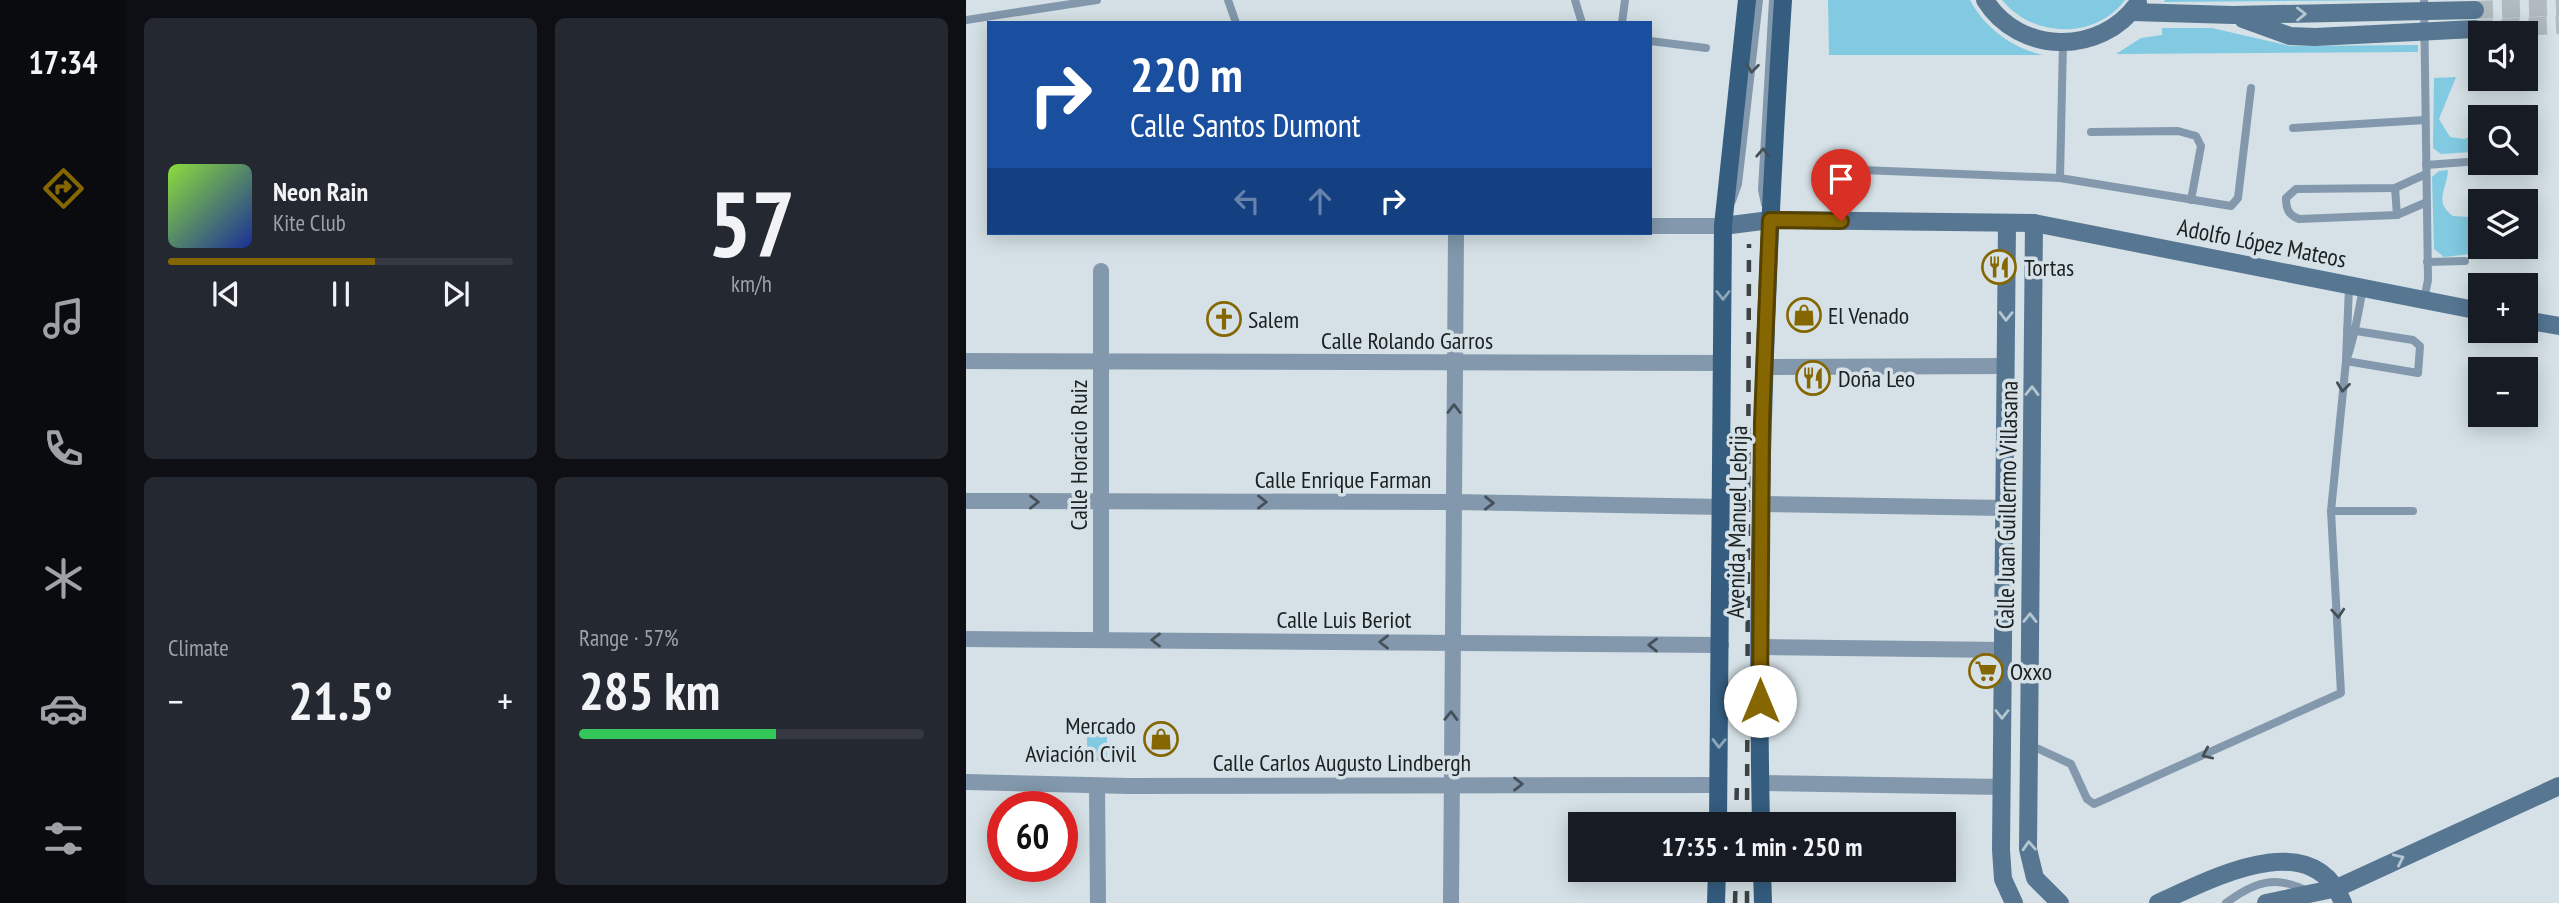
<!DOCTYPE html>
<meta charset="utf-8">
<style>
:root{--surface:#171b24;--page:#242831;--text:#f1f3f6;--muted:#9ea1a6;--line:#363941;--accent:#856600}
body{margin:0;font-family:"PT Sans Narrow",sans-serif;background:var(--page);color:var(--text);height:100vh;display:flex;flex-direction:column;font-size:26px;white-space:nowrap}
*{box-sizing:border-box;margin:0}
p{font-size:23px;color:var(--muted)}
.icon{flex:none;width:38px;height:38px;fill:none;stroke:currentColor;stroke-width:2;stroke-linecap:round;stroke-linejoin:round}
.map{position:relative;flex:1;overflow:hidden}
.drawer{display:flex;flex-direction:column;gap:18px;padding:18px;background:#0d0f14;width:840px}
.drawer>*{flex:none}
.banner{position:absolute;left:21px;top:21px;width:665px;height:214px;border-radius:0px;box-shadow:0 4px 18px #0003;background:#1a4fa0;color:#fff;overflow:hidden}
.tools{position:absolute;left:1502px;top:21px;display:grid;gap:14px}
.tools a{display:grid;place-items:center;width:70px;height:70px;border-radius:0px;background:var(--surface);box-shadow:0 4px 18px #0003;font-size:35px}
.speed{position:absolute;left:21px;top:791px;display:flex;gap:14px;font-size:35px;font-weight:700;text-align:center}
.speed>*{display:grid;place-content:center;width:91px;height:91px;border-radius:50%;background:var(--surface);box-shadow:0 4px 18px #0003;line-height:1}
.speed .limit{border:10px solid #d22;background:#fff;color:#111}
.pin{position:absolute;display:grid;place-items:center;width:60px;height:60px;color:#fff;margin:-72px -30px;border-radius:50% 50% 50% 0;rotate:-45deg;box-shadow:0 0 7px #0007}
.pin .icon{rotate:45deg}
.me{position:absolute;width:77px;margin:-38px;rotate:0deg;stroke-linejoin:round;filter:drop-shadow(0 0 5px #0008)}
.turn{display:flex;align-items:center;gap:24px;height:147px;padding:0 28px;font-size:32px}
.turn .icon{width:91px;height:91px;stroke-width:2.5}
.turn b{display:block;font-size:49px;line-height:60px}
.lanes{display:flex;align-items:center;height:66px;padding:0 28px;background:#0003;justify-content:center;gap:35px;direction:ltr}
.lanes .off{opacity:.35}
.big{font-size:52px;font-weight:700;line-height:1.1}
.drawer .card{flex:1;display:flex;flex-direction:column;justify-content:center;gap:10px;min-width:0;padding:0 24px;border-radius:10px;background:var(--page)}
.drawer .dial{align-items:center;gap:0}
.dial b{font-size:91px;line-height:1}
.song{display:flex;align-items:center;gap:21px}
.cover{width:84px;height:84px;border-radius:10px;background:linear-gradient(135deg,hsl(90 70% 55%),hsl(230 70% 35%))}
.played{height:7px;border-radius:4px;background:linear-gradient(90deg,var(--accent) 60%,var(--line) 60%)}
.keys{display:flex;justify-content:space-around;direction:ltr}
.heat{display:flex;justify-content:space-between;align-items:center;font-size:38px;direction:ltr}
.charge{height:10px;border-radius:5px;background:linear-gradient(90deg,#34c759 57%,var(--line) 0)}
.drawer .tiles{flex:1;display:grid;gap:18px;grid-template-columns:repeat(2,1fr)}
.trip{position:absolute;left:602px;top:812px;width:388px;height:70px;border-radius:0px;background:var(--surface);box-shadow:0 4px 18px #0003;font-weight:700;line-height:70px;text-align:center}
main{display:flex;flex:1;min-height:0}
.tab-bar{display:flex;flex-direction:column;width:126px;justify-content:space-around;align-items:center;background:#090b0e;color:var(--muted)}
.tab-bar .icon{width:49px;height:49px}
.tab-bar .active{color:var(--accent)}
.tab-bar b{font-size:32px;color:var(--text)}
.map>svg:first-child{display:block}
.green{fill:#81cae1}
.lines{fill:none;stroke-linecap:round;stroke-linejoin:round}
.secondary-tunnel{stroke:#b0babf;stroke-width:18;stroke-dasharray:18 9;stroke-linecap:butt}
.lane{stroke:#8398ac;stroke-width:8}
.street{stroke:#8398ac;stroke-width:16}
.secondary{stroke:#567692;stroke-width:18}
.primary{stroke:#355d7f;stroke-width:18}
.rail{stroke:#3d4345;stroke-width:4.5;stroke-dasharray:12 12;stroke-linecap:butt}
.secondary-bridge{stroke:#567692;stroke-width:18}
.oneway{stroke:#b5c6d1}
.oneway2{stroke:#455059}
.oneway3{stroke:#8da6b8}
.route-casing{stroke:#564200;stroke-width:18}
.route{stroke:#856600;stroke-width:12}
.labels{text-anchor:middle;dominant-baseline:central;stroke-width:7;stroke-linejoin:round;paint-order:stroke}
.street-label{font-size:24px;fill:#1b2021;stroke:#d5e1e6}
.poi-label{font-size:24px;fill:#1b2021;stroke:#d5e1e6;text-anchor:start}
</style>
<main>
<nav class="tab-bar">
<b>17:34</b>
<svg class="icon active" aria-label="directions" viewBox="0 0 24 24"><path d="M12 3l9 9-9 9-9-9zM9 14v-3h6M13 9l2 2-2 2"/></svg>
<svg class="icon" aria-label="music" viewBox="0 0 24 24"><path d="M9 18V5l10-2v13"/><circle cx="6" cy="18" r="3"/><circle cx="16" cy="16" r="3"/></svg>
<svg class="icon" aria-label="phone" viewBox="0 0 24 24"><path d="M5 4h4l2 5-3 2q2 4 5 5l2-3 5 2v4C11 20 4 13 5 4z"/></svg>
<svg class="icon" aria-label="climate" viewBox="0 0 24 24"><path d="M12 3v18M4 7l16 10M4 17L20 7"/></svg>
<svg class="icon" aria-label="car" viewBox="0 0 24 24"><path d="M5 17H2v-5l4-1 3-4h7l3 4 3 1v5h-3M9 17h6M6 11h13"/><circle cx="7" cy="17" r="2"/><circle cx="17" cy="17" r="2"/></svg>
<svg class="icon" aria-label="filters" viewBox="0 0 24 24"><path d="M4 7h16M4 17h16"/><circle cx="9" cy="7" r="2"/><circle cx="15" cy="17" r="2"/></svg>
</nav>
<section class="drawer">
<div class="tiles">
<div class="card">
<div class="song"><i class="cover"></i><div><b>Neon Rain</b><p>Kite Club</p></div></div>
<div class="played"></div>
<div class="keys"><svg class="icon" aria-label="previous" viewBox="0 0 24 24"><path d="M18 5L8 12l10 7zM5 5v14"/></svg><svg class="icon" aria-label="pause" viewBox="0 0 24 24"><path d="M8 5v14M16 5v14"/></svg><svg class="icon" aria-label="next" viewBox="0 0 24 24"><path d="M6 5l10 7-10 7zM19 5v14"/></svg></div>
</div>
<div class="card dial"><b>57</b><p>km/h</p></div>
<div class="card"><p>Climate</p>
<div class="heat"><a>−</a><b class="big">21.5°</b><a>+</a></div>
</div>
<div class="card"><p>Range · 57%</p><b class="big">285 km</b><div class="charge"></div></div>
</div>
</section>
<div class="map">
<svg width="1593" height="903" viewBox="0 0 1593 903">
<rect width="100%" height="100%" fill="#d5e1e6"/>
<g class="green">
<path d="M862,0H1004C1019,28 1046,48 1077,55H863Z"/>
<path d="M1036,0H1159C1129,40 1067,38 1036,0Z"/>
<polygon points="1199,0 1445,0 1198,2"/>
<polygon points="1196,28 1246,28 1324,46 1452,45 1452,52 1150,54 1175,38 1196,35"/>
<polygon points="1490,77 1473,119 1484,137 1498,139 1505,136 1506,152 1475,154 1467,148 1468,78"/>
<path d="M1482,170C1481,190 1467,201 1487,216L1504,217L1505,254L1478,257L1468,249L1466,177L1473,171Z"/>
<polygon points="121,727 141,727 141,761 121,760"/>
</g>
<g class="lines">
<g class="secondary-tunnel">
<polyline points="1509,10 1593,7"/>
<polyline points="1509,29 1593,25"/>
</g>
<g class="lane">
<polyline points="262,0 270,23"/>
<polyline points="609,0 616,23"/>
<polyline points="1458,0 1462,280 1458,300"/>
<polyline points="0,20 131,0"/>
<polyline points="656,23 659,0"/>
<polyline points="684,41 740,48"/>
<polyline points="1097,43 1094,178 1265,206 1272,198 1285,88"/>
<polyline points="1327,128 1459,120"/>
<polyline points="1125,132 1212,131 1230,136 1235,146 1225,200"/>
<polyline points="1460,165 1500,162"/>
<polyline points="897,170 1094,178"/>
<path d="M1460,174L1429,188L1330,189L1320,198C1320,208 1322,215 1333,219L1431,215L1461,202"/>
<polyline points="1429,188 1431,215"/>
<polyline points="766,201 772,184 793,0"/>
<polyline points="799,204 796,190 807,0"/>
<polyline points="1461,262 1499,261"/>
<path d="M1381,329L1390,331L1447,340L1454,346L1452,373L1380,361C1389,337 1392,313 1397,288"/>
<polyline points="1365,511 1447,511"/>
<polyline points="1064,745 1105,764 1121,799 1128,804 1375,693 1365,511 1380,361 1383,286"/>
<path d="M1260,903C1288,882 1310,874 1343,892"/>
</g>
<g class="street">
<polyline points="684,226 757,226"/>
<polyline points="0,361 756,363"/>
<polyline points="798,367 1039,366"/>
<polyline points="0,501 488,502 755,507"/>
<polyline points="795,504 1038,508"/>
<polyline points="0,639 755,645"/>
<polyline points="135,640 135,271"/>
<polyline points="793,647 1036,650"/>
<polyline points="0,782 162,786 753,785"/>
<polyline points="794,783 1036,787"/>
<polyline points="131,786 132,903"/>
<polyline points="485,903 490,233"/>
</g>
<g class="secondary">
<path d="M1019,0C1053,55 1135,56 1172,3"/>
<polyline points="1166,12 1267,15 1509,10"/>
<polyline points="1277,19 1324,36 1349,37"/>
<polyline points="1041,223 1035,850 1037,879 1048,903"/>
<polyline points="1068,223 1062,849 1069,878 1094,903"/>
<polyline points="757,226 804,220 1068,223 1514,311"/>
<polyline points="1559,320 1593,326"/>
<path d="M1192,903C1244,880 1346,823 1377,903"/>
<polyline points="1300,903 1371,888 1593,786"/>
</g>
<g class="primary">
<polyline points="752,824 757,226 781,0"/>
<path d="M795,824C789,549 799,274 817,0"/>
<polyline points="796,870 797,903"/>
<polyline points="750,903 751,870"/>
</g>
<g class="rail">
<polyline points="770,824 771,779"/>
<polyline points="781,824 783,244"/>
<polyline points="769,903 770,870"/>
<polyline points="781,903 781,870"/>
</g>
<polyline class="secondary-bridge" points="1349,37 1509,29"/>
</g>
<defs><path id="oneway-chevron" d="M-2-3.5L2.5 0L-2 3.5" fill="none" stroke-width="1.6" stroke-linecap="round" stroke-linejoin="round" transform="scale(1.75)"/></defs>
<g class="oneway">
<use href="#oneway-chevron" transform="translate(1335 14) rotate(-1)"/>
<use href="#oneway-chevron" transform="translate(1040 316) rotate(91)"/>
<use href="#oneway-chevron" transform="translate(1066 391) rotate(-89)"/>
<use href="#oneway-chevron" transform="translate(1064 618) rotate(-89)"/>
<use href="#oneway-chevron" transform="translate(1036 714) rotate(90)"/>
<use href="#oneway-chevron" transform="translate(1063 846) rotate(-93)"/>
<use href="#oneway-chevron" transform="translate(1433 859) rotate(-25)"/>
</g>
<g class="oneway2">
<use href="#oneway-chevron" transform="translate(786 68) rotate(96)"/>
<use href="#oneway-chevron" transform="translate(797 153) rotate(-87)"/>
<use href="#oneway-chevron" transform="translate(1377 387) rotate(97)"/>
<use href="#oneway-chevron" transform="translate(488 409) rotate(-90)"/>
<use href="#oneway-chevron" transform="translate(68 502)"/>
<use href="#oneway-chevron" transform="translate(296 502)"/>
<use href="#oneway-chevron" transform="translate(523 503) rotate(1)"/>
<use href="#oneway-chevron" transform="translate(1372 613) rotate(86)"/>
<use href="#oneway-chevron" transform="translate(190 640) rotate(-180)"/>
<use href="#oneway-chevron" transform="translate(418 642) rotate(-180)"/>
<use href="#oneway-chevron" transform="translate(687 645) rotate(-179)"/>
<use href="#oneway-chevron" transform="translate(485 716) rotate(-89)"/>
<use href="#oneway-chevron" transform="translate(1241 754) rotate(156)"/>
<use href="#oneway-chevron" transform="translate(552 784)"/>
</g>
<g class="oneway3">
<use href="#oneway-chevron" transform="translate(757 295) rotate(90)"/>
<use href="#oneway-chevron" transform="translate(753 743) rotate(91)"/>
</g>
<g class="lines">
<g class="route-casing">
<polyline id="route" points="794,701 796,422 804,220 875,221"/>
</g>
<use href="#route" class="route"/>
</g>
<defs>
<g id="restaurant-ring" transform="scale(1.75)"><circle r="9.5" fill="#d5e1e6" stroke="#856600" stroke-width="1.5"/><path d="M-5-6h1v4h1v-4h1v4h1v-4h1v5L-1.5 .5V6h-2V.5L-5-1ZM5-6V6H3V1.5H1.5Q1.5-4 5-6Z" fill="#856600"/></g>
<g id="shop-ring" transform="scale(1.75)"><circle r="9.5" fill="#d5e1e6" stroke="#856600" stroke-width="1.5"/><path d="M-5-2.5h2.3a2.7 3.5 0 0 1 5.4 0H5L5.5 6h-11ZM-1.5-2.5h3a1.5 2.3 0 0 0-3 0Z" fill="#856600"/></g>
<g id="church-ring" transform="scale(1.75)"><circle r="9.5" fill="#d5e1e6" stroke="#856600" stroke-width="1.5"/><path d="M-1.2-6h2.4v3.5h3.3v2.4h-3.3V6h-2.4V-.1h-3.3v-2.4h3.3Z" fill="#856600"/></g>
<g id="supermarket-ring" transform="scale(1.75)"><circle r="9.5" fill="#d5e1e6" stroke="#856600" stroke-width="1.5"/><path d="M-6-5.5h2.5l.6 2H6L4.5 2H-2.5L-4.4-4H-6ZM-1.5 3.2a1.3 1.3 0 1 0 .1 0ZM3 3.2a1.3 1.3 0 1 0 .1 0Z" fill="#856600"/></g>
</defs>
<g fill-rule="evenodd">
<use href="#restaurant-ring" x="1033" y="267"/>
<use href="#shop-ring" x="838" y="315"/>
<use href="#church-ring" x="258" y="319"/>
<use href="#restaurant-ring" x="847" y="378"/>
<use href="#supermarket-ring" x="1020" y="671"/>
<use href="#shop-ring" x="195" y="739"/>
</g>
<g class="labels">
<g class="street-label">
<text transform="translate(1296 243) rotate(11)">Adolfo López Mateos</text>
<text x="441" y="340">Calle Rolando Garros</text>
<text transform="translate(112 455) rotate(-90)">Calle Horacio Ruiz</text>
<text x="377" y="479">Calle Enrique Farman</text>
<text transform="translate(1041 505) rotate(-89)">Calle Juan Guillermo Villasana</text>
<text transform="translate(771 522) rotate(-89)">Avenida Manuel Lebrija</text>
<text x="378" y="619">Calle Luis Beriot</text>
<text x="376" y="762">Calle Carlos Augusto Lindbergh</text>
</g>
<g class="poi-label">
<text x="1058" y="267">Tortas</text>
<text x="862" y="315">El Venado</text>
<text x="282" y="319">Salem</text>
<text x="872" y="378">Doña Leo</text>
<text x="1044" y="671">Oxxo</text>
<text x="170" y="725" text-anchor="end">Mercado<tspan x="170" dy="28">Aviación Civil</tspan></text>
</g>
</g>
</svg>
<div class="tools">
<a><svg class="icon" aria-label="sound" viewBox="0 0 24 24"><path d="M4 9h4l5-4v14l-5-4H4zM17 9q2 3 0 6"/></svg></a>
<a><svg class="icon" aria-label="search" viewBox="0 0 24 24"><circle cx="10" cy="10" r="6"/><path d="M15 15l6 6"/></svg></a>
<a><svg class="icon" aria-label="layers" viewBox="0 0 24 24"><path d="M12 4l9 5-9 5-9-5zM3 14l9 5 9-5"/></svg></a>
<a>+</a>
<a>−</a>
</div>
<div class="speed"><div class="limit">60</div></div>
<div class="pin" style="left:875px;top:221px;background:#d93025"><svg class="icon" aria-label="arrive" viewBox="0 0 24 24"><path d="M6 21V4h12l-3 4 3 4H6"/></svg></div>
<svg class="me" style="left:794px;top:701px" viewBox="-20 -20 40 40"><circle r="19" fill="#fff"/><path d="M0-13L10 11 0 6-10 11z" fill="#856600"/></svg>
<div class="trip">17:35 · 1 min · 250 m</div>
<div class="banner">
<div class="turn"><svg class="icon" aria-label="right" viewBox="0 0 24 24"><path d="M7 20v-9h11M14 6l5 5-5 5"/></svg><div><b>220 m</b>Calle Santos Dumont</div></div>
<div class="lanes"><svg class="icon off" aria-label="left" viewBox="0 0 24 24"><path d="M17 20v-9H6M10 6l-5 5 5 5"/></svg><svg class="icon off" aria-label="ahead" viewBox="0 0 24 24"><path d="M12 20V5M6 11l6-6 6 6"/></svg><svg class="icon" aria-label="right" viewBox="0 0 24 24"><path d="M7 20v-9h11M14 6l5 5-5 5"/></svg></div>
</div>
</div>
</main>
